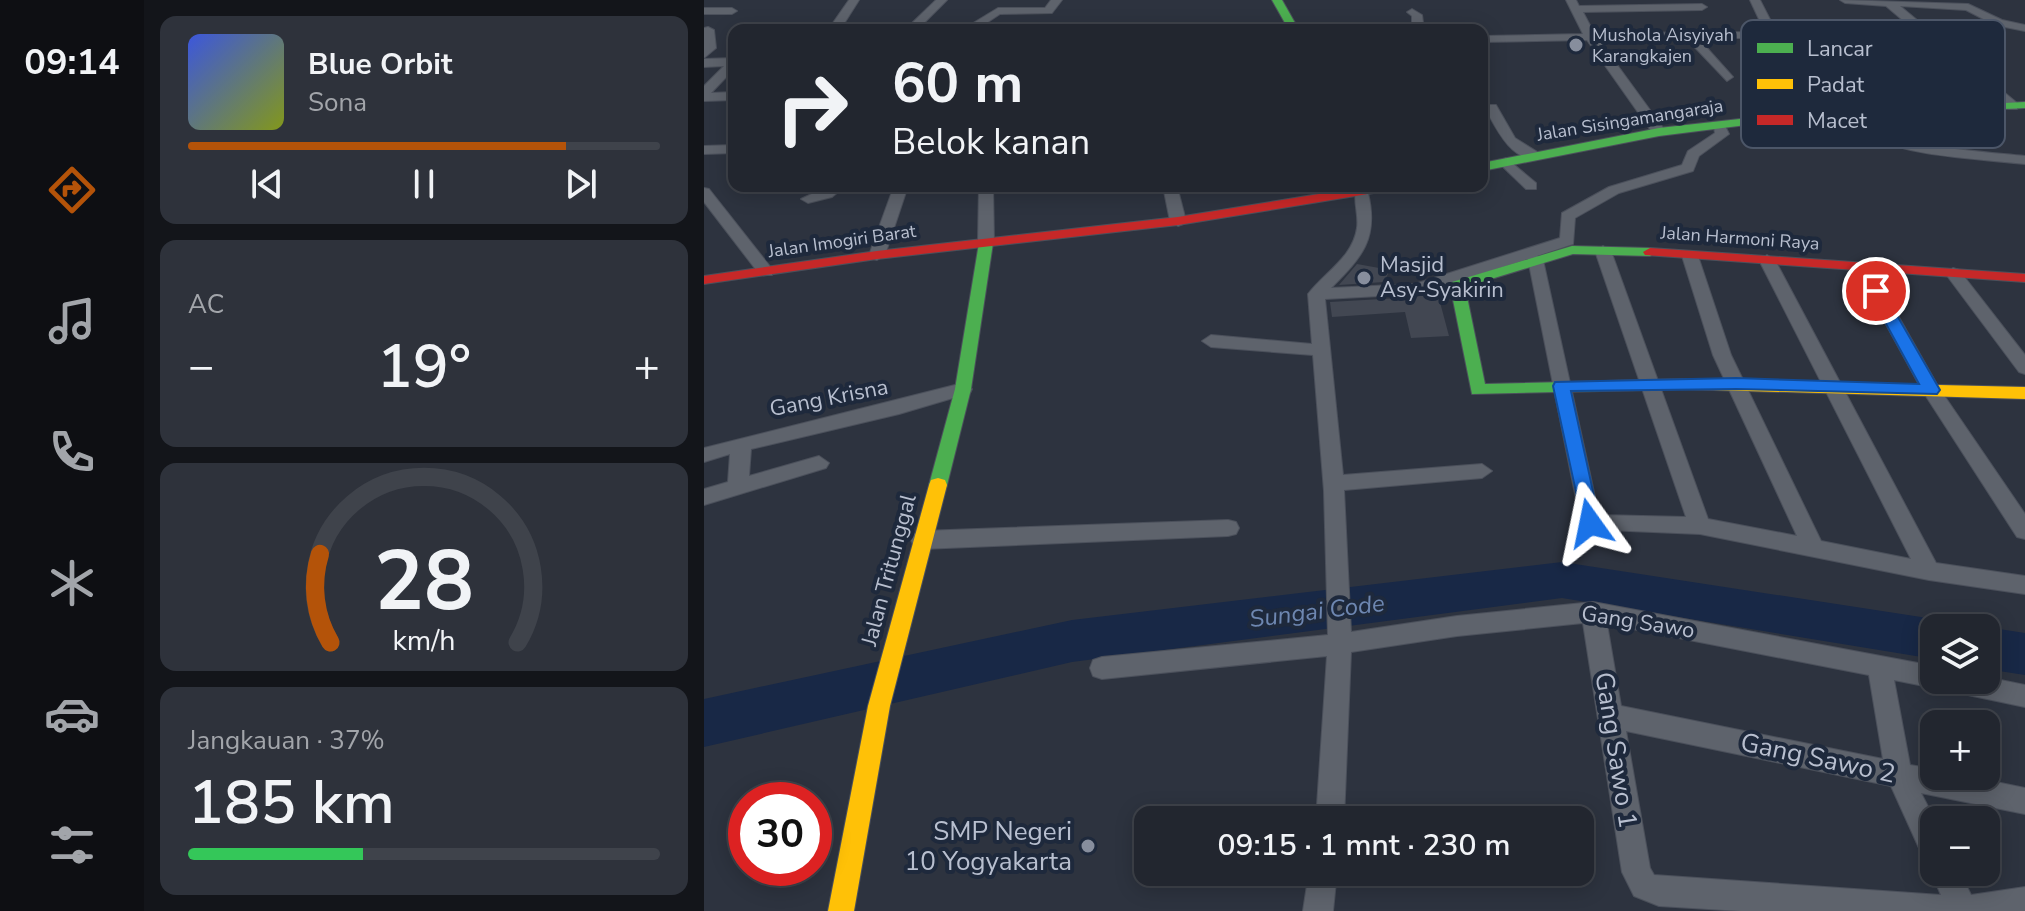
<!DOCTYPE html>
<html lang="id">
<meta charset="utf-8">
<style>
:root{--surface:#22262f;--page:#2e323b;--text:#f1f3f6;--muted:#a2a5aa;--line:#3f434b;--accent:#b45309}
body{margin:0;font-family:"Nunito Sans",sans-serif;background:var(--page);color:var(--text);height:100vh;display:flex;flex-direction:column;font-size:30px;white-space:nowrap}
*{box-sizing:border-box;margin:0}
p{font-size:26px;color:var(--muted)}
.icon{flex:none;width:44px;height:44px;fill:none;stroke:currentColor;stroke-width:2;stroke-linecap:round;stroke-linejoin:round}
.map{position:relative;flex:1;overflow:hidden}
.sheet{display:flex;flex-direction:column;gap:16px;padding:16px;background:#13151a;width:560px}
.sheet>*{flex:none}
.banner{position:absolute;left:24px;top:24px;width:760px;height:168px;border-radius:16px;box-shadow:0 4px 20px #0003,0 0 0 2px var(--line);background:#22262f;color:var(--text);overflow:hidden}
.controls{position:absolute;left:1216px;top:614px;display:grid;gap:16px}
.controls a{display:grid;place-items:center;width:80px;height:80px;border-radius:16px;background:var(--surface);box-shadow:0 4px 20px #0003,0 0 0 2px var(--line);font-size:40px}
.speed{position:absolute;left:24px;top:782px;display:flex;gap:16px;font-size:40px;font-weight:700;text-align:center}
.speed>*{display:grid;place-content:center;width:104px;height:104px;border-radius:50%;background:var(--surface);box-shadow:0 4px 20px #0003,0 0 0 2px var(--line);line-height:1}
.speed .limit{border:12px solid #d22;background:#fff;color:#111}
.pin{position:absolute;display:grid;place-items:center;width:68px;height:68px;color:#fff;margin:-34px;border:4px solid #fff;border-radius:50%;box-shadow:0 2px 8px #0007}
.me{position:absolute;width:88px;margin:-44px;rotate:348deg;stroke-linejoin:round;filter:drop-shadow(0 0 6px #0008)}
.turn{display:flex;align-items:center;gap:28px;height:168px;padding:0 32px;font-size:36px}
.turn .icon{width:104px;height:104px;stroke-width:2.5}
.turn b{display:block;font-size:56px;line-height:68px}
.big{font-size:60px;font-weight:600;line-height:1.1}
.sheet .card{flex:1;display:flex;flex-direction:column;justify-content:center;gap:12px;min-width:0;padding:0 28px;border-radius:16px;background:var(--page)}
.sheet .dial{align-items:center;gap:0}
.dial svg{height:208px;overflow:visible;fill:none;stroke:var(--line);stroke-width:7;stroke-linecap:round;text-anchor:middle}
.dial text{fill:var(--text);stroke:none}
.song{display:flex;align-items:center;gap:24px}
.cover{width:96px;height:96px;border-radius:12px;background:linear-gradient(135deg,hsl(230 70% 55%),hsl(70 70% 35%))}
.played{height:8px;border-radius:4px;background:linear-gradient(90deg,var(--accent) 80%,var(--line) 80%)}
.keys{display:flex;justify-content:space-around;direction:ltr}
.heat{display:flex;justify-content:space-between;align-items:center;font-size:44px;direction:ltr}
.charge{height:12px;border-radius:6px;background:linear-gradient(90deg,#34c759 37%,var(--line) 0)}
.trip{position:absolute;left:430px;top:806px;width:460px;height:80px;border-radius:16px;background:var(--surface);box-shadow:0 4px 20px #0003,0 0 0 2px var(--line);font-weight:600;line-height:80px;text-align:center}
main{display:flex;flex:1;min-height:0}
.tab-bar{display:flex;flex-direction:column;width:144px;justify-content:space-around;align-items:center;background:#0e0f13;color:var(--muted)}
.tab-bar .icon{width:56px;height:56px}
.tab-bar .on{color:var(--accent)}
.tab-bar b{font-size:36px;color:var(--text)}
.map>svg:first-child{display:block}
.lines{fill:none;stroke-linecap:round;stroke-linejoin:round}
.river{fill:#182846;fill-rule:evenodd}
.building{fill:#424752}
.street-casing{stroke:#4b505b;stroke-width:2}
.fast-casing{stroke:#4b505b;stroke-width:2}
.slow-casing{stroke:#4b505b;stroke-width:2}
.jam-casing{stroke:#4b505b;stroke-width:2}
.street{fill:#5e636c;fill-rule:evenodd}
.fast{fill:#4caf50;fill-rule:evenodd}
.slow{fill:#ffc107;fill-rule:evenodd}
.jam{fill:#c62828;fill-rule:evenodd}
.route{fill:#1a73e8;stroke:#114b97;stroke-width:2}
.poi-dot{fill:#878e9d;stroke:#1e293c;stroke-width:3}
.labels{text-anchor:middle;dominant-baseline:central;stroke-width:8;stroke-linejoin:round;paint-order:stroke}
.far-poi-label{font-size:18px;fill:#b8bfcf;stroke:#1e293c;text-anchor:start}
.far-street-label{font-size:18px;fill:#b8bfcf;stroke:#1e293c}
.poi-label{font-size:22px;fill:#b8bfcf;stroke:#1e293c;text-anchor:start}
.street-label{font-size:22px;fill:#b8bfcf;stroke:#1e293c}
.water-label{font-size:24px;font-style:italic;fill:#6e87b1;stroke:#1e293c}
.near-street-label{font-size:26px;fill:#b8bfcf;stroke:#1e293c}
.near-poi-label{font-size:26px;fill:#b8bfcf;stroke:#1e293c;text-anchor:end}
.key{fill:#1e293c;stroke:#4c5668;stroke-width:2}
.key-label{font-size:22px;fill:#b8bfcf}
</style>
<main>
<nav class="tab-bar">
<b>09:14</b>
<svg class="icon on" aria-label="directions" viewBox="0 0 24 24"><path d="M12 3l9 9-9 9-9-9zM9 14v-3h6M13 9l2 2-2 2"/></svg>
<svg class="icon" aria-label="music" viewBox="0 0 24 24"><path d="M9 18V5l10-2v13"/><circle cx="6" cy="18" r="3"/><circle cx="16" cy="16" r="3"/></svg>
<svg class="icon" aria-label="phone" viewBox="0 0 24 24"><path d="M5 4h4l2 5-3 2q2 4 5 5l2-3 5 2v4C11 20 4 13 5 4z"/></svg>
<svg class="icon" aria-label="climate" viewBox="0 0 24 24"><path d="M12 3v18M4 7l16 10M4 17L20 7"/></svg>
<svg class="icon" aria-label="car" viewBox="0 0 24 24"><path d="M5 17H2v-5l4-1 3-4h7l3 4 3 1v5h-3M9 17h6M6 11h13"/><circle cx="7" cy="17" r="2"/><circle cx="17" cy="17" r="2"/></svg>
<svg class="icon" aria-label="filters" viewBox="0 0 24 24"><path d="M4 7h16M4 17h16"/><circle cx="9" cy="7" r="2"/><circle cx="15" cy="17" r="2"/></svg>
</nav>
<section class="sheet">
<div class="card">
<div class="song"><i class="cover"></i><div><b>Blue Orbit</b><p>Sona</p></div></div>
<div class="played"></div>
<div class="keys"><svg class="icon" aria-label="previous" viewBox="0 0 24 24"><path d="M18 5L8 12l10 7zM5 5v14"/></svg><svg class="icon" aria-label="pause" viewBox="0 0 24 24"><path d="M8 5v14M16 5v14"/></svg><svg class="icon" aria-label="next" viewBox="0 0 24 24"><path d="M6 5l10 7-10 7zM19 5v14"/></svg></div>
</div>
<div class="card"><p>AC</p>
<div class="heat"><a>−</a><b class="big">19°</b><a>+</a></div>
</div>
<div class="card dial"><svg viewBox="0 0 100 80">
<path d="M14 69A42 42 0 1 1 86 69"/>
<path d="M14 69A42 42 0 0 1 10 35" stroke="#b45309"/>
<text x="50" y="56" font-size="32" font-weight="700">28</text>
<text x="50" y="72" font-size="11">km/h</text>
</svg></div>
<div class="card"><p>Jangkauan · 37%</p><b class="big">185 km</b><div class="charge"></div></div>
</section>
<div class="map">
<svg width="1321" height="911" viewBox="0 0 1321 911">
<rect width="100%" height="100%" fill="#2d333f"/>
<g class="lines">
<g class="river">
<polygon points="858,562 1230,619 1249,628 1230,628 1230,659 858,598 368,662 0,747 0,699 368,620"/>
<polygon points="1282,627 1321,633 1321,675 1282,669"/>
</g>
</g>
<g class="building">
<polygon points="653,264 686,270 680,282 635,285"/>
<polygon points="733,291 745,336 707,338 701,312 628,317 626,302 712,297"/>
</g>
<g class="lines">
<g class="street-casing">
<g id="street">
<polygon points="145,0 155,0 136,30 124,30"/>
<polygon points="232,0 243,0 219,24 266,25 294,8 341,8 347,0 358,0 348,13 296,14 272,30 185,30 180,27 186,24 207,24"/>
<path d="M862,0H872L875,6L998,4L1003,7L998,10L879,12L890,33L1061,32L1046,0H1056L1074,35H1118L1136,28H1208L1182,6L1141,3L1136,0L1264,4L1298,20L1321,25V31L1291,25L1262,10L1196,6L1313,103V109H1305L1216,34H1138L1120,41H1078C1146,146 1208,145 1321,156V164C1190,151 1144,155 1065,38H994L1029,77L1023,81L982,38L895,40L962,132L950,135L883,40L778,42V36L879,34Z"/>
<polygon points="0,8 28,8 33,11 28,14 0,14"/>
<polygon points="708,9 718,15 720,30 708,30 708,16 703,12"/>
<polygon points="588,23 592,24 592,28 514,30 520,27"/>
<polygon points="4,27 10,30 12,48 0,58 0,28"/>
<polygon points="30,58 30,69 7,93 30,92 30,100 0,101 0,86 20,66 0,67 0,59"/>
<path d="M782,105H792L811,138L835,153V159C807,162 792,128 781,108Z"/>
<path d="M1009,122H1019L1025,134L995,156L989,171L915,193L871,218L869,244L833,256L839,260L895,515L982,517L891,251L899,246L907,251L1004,519L1093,536L1009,355L978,256L986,251L994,256L1027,355L1117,541L1207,559L1055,260L1063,255L1071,260L1232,563L1321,576V594L1225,580L996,534L878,529L824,259L712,294L621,299L639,475L778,464L788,471L778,478L640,490L647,632L753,616L889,602L1230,666V680H1282V677L1321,685V707L1245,691L1235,686L1230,688L1190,680L1206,765L1230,769V776H1263L1321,788V814L1217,793L1231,820L1230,863L1220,859L1187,786L922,731L946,868L950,875L1237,895L1227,872L1230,864V872H1256L1267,895L1321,887V911H1037L955,906L930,896L918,872L879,623L753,636L647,652L640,820H612L623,656L398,679L389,676L386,668L389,660L398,657L624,635L620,491L609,355L507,347L498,341L507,335L608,344L604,294C621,272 649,257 653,228C655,215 649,201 652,190L664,193C675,239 658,257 627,288L711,284L856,238L858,213L905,187L978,165L984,151L1011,133ZM903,624L1165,675L1179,759L917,706Z"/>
<polygon points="30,145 30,153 0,154 0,146"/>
<polygon points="802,158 832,183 832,189 822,189 797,165 795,162"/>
<polygon points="125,186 141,186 128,197 104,203 97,199"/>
<polygon points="190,186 204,186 181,255 173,260 167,258 165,255"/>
<polygon points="275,186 289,186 290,243 282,248 274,243"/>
<polygon points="459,186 473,186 482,221 479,224 474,226 466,221"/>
<polygon points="0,188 5,189 68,269 68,275 56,275 0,202"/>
<polygon points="1158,261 1166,266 1235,388 1321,514 1321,539 1313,537 1218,390 1150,266"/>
<polygon points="1249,268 1255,270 1321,355 1321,374 1315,372 1241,273"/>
<polygon points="259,383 268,389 266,393 195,414 47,449 45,476 115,456 125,463 122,468 0,505 0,489 24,482 26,454 0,462 0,448"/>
<polygon points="524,520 532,522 535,528 532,534 524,536 218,549 210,546 207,540 210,534 218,531"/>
<polygon points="605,872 633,872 629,911 599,911"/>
</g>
</g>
<g class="fast-casing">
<g id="fast">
<polygon points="568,0 578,0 595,30 585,30"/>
<polygon points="1321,102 1321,108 1090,119 955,136 778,171 778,163 955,128 1090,113"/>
<polygon points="282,239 289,243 267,389 243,485 241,490 227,490 225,485 251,389 275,243"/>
<polygon points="868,246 946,248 953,252 946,256 869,254 761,287 781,384 982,379 988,381 990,385 988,389 768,394 746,285 748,282"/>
</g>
</g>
<g class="slow-casing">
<g id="slow">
<polygon points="982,379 1321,387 1321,399 976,389 974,385 976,381"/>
<polygon points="234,478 241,480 243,485 186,706 150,911 124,911 164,706 225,485 227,480"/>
</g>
</g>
<g class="jam-casing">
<g id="jam">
<polygon points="664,186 694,186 688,190 474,225 173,259 0,284 0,276 173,251 474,217"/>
<polygon points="946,248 1321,274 1321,282 941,255 939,252"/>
</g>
</g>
<use href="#street" class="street"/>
<use href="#fast" class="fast"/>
<use href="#slow" class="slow"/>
<use href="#jam" class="jam"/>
</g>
<polygon class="route" points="1172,286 1179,291 1236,390 1233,394 1032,389 867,391 896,523 893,529 880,529 849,386 851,382 1032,378 1215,384 1164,291"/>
<g class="poi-dot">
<circle cx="872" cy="45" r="8"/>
<circle cx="660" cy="278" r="8"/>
<circle cx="384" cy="846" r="8"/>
</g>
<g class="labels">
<g class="far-poi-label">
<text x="888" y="35">Mushola Aisyiyah<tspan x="888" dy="21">Karangkajen</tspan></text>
</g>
<g class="far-street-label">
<text transform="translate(926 120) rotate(-9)">Jalan Sisingamangaraja</text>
<text transform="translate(1036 238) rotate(4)">Jalan Harmoni Raya</text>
<text transform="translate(138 241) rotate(-8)">Jalan Imogiri Barat</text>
</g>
<g class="poi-label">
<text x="676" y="265">Masjid<tspan x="676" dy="25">Asy-Syakirin</tspan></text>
</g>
<g class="street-label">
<text transform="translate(125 398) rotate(-11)">Gang Krisna</text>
<text transform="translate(185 570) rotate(-75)">Jalan Tritunggal</text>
<text transform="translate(934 622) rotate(9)">Gang Sawo</text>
</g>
<g class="water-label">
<text transform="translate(613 611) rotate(-7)">Sungai Code</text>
</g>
<g class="near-street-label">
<text transform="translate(912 750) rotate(81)">Gang Sawo 1</text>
<text transform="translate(1114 758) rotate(12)">Gang Sawo 2</text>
</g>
<g class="near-poi-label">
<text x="368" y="831">SMP Negeri<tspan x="368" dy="30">10 Yogyakarta</tspan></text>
</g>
</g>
<rect x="1037" y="20" width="264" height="128" rx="12" class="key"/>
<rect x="1053" y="43" width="36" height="10" fill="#4caf50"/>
<rect x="1053" y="79" width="36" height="10" fill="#ffc107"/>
<rect x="1053" y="115" width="36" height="10" fill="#c62828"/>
<g class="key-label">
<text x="1103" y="56">Lancar</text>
<text x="1103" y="92">Padat</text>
<text x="1103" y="128">Macet</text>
</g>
</svg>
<div class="controls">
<a><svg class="icon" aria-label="layers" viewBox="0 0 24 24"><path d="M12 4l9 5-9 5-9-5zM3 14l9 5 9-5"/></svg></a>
<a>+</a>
<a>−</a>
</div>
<div class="speed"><div class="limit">30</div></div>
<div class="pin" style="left:1172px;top:291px;background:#d93025"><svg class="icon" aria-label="arrive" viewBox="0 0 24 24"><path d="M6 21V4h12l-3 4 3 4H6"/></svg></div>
<svg class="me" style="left:886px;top:523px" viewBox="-20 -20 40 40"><path d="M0-17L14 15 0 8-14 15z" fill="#1a73e8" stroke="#fff" stroke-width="4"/></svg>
<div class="trip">09:15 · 1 mnt · 230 m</div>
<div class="banner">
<div class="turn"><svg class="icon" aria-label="right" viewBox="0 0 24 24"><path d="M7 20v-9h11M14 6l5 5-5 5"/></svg><div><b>60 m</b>Belok kanan</div></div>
</div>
</div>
</main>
